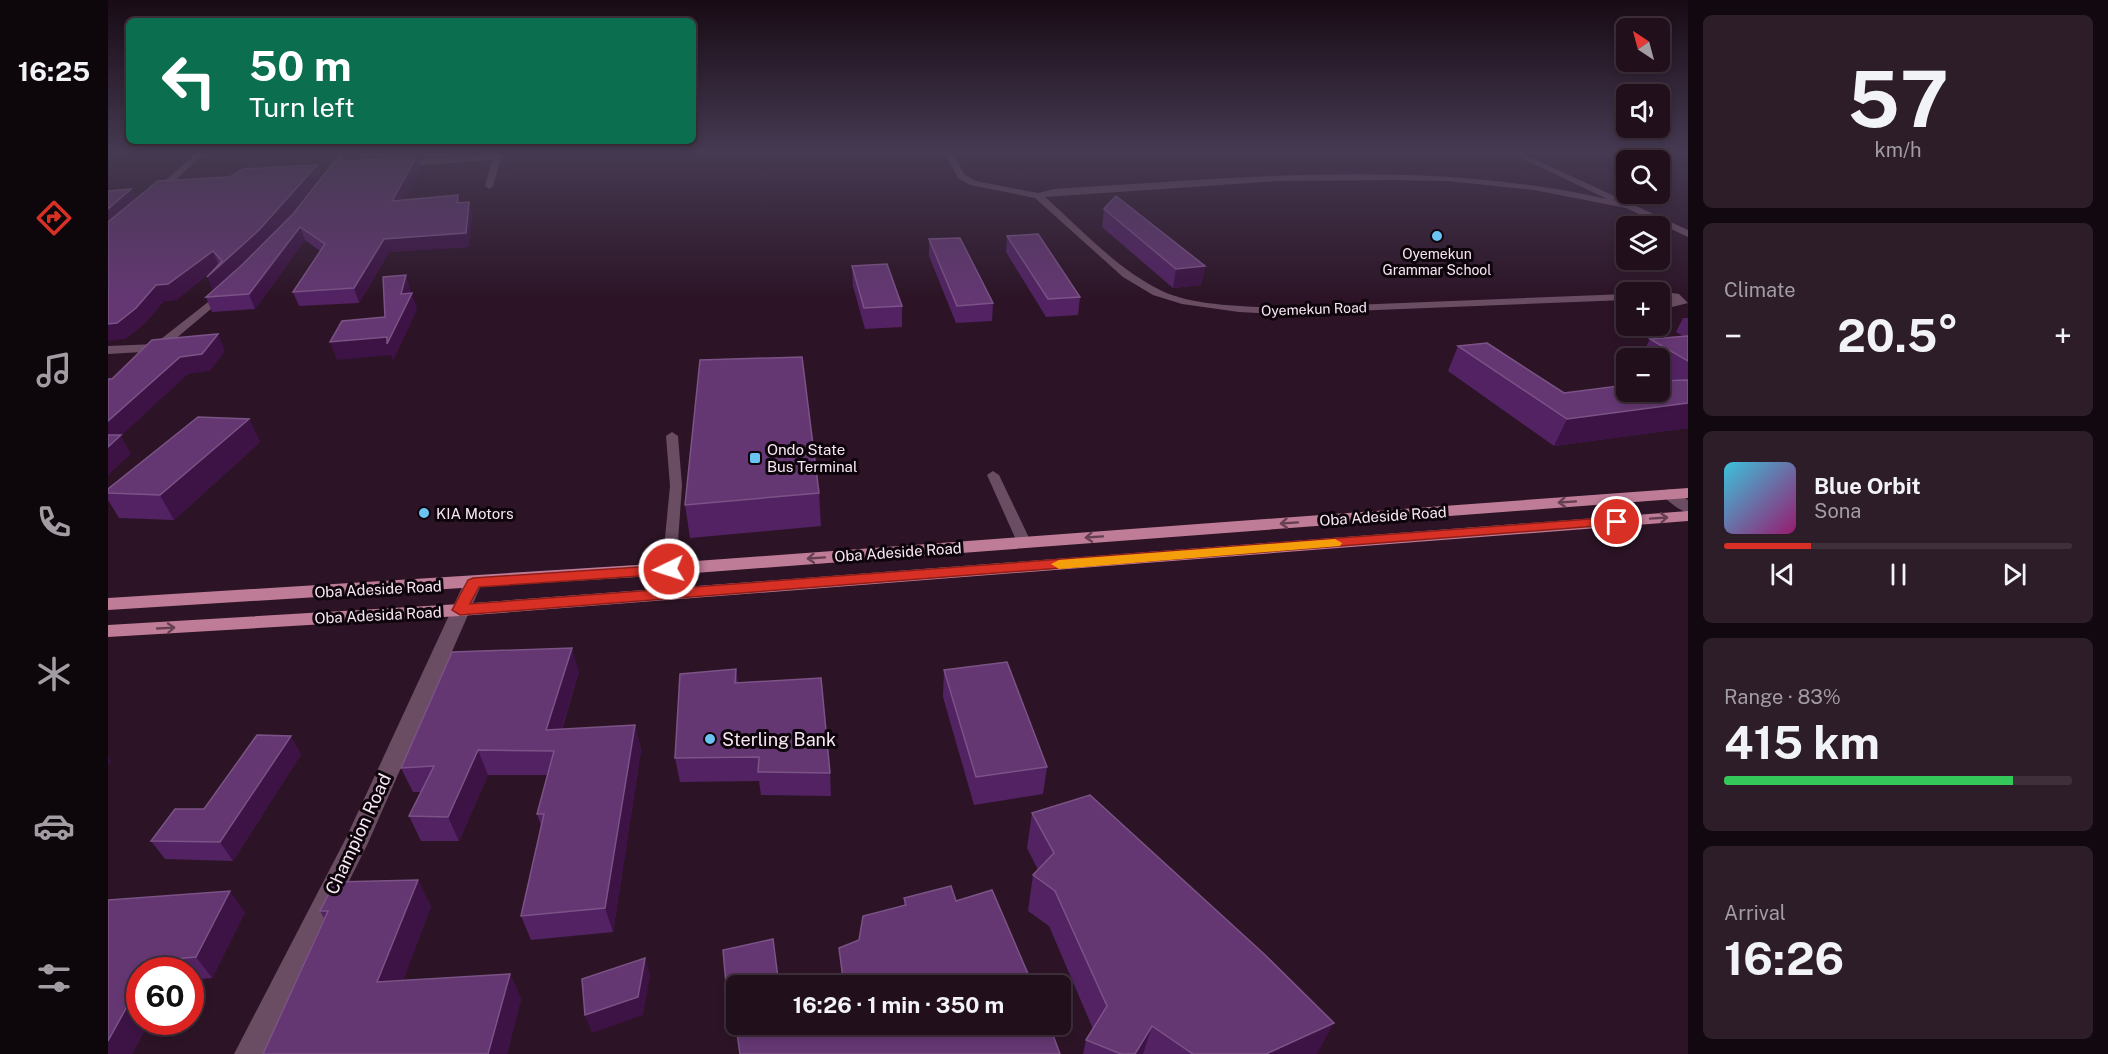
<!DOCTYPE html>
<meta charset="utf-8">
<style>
:root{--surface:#210f1c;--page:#2d1d29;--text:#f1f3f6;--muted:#a29ca3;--line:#3e2f3b;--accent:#d93025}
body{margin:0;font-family:"Public Sans",sans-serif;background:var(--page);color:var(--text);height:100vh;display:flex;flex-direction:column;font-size:22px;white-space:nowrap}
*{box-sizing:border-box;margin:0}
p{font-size:20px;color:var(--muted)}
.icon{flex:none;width:33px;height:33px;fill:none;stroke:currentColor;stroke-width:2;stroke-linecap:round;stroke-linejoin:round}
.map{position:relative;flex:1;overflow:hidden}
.sheet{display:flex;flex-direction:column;gap:15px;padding:15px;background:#12080f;width:420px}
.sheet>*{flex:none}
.banner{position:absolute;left:18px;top:18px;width:570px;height:126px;border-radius:9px;box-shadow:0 3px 9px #0003,0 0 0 2px var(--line);background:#0b6e4f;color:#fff;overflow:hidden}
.needle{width:39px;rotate:324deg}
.fabs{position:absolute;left:1508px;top:18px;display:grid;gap:12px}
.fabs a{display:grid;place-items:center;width:54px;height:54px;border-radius:9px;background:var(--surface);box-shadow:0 3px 9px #0003,0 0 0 2px var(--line);font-size:30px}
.speed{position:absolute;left:18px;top:957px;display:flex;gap:12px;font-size:30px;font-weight:700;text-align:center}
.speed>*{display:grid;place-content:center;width:78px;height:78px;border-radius:50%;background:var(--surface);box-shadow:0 3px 9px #0003,0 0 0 2px var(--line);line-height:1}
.speed .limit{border:9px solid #d22;background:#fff;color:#111}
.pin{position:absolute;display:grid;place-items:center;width:51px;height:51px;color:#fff;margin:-26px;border:3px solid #fff;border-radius:50%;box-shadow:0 2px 6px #0007}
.me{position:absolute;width:66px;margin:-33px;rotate:266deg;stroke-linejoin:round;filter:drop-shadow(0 0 4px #0008)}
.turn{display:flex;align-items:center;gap:21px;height:126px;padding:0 24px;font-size:27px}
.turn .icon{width:78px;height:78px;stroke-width:2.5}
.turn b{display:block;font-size:42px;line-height:51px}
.big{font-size:45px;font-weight:700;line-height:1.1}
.sheet .tile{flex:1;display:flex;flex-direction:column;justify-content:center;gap:9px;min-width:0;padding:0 21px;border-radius:9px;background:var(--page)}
.sheet .dial{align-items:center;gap:0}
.dial b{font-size:78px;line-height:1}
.song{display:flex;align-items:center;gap:18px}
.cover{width:72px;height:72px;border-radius:9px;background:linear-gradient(135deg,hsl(190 70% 55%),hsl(320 70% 35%))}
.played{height:6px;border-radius:3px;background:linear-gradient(90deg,var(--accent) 25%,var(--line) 25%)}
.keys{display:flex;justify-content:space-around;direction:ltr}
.heat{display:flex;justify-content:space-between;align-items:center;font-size:33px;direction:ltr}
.charge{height:9px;border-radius:4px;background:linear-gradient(90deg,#34c759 83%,var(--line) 0)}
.trip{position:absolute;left:618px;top:975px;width:345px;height:60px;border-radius:9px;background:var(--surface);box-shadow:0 3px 9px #0003,0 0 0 2px var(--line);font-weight:700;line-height:60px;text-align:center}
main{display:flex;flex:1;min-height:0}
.dock{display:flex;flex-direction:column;width:108px;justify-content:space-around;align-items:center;background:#0d060b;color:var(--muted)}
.dock .icon{width:42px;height:42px}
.dock .selected{color:var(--accent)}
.dock b{font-size:27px;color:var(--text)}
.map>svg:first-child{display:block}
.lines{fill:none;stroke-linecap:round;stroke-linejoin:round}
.service{fill:#6a4d62;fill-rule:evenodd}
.minor{fill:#6a4d62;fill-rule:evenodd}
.tertiary{fill:#6a4d62;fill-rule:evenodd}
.primary{fill:#bf7c97;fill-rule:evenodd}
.wall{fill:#522263}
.shaded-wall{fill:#3c1344}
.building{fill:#643772;stroke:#7b5386;stroke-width:1.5}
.oneway{stroke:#664052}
.route{fill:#d93025;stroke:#8d1f18;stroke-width:1.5}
.slow{fill:#f59e0b}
.poi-dot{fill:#6ac3f1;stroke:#0e050c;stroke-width:2}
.labels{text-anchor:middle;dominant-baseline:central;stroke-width:6;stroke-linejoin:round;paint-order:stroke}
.far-poi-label{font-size:14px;fill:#f8e7f3;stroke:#0e050c}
.far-street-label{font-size:14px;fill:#f8e7f3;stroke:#0e050c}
.poi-label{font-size:15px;fill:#f8e7f3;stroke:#0e050c;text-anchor:start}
.street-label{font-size:15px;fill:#f8e7f3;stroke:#0e050c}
.near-poi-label{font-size:18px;fill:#f8e7f3;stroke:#0e050c;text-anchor:start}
.near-street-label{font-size:18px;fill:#f8e7f3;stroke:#0e050c}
</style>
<main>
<nav class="dock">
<b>16:25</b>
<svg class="icon selected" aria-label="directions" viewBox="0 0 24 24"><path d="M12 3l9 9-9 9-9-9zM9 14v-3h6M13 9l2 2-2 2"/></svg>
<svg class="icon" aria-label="music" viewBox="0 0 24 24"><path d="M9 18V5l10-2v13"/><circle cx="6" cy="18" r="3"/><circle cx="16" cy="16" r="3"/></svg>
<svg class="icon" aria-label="phone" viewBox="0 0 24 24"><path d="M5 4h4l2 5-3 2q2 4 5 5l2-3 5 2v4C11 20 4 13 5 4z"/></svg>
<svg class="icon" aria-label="climate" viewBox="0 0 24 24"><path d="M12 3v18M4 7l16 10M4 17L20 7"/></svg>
<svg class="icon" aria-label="car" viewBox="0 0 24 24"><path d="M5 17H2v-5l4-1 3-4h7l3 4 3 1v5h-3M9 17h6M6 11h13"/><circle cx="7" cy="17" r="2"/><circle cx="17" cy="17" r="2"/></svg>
<svg class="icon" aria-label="filters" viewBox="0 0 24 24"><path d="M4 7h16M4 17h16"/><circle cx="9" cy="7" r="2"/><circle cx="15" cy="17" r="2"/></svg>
</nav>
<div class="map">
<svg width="1580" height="1054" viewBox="0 0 1580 1054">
<rect width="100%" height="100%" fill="#2c1426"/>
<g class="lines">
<g class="service">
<polygon points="564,432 570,436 574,486 568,569 561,574 554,569 562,486 558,436"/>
<polygon points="885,471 891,475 923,542 921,545 916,546 909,542 879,475"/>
</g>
<g class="minor">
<polygon points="91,151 99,151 50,196 44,196 44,192"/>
<polygon points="387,151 395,151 385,186 381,189 377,186 384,160 289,167 285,164 289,161 386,155"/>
<path d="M835,151H843L857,175L868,181L930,193L946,189C1131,178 1316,158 1499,199L1399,151H1409L1580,230V237L1518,208L1426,190L1340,181L1283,180L1171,181L937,197C973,229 1008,268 1052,290C1084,306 1135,306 1170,308L1518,294V300L1170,314L1131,312L1074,304L1045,295L1015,277L927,198L862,185L851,179Z"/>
<polygon points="1551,291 1571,294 1580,303 1564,307 1551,304 1551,292 1546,292"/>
<polygon points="48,344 54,348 52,351 0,354 0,346"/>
<path d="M1562,489L1580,500V513C1571,510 1560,502 1554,494L1556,491Z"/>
<polygon points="365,577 371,579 374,583 260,843 155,1054 126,1054 238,838 356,583 359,579"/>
</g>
<g class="tertiary">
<polygon points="233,151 241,151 220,183 214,183 213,181"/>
<polygon points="118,288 124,291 122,293 47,356 39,356 37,353 39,350"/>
</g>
<g class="primary">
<polygon points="1580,488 1580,498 561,575 0,610 0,598 561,563"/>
<polygon points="1580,511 1580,521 352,616 0,637 0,625 352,604"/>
</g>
</g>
<g class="wall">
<polygon points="233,152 320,155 319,157 310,158 313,168 295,200 350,195 352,202 361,202 364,214 361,247 281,252 251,303 191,306 185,292 212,251 197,240 147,309 104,312 98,297 105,291 102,273 68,300 56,301 36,324 17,339 28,199 122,177 209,165 214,177 168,232 236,161"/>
<polygon points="996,209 1097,266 1093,285 1065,288 994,227"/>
<polygon points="899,236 972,297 970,315 938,317 898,252"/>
<polygon points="821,239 885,303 884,321 848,323 821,256"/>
<polygon points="744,266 794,306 794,327 757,329 745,286"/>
<polygon points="1575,318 1580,318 1580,428 1446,446 1340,371 1350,346 1456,393 1556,380 1551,377 1551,358 1532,358 1542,339 1575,336 1568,332"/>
<polygon points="141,419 152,442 66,520 11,518 0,500 0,489"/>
<polygon points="711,493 713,526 582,538 577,505"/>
<polygon points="628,669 630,683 722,773 723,796 653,795 651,781 572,782 567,758"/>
<polygon points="836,670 939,767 935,794 866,805 835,697"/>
<polygon points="471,672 454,729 527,725 533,750 505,932 423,940 413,916 433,825 429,814 439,775 380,775 351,841 313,841 301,816 313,792 305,792 293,768"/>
<polygon points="193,754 125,861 57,859 43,841 96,809"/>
<polygon points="924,813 1209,1054 975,1054 978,1040 985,1029 941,926 920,911 925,875 930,870 919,848"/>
<polygon points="796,898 848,901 927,986 735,986 731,948 751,940 796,906"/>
<polygon points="0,900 137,912 104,978 82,980 82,970 32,970 32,1022 41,1022 24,1054"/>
<polygon points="323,906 295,980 402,974 413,999 399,1054 155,1054 216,918 212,911"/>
</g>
<g class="shaded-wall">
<polygon points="255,151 370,151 320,155 319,157 310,158 313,168 288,214 236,163 233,152"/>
<polygon points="209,165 214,177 157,244 106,292 99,277 108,269 68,300 56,301 36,324 17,339 0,341 0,324 48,285 105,251 111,266"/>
<polygon points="23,189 30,203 0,229 0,209"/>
<polygon points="361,202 364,214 361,247 281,252 251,303 246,288 276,239"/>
<polygon points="192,227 197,240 147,309 141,294"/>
<polygon points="1097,266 1093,285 1065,288 1068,269"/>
<polygon points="298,275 303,291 301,299 304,293 309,310 285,361 283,355 229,360 222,342 279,337 293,294"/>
<polygon points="110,334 117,351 102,371 80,374 13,436 23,454 0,475 0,421 72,357"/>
<polygon points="1580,403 1580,428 1446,446 1459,419"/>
<polygon points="141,419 152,442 66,520 52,495"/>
<polygon points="464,648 471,672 446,753 438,730"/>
<polygon points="527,725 533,750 505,932 497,908"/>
<polygon points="183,736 193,754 125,861 112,842"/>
<polygon points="370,750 380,775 351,841 340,817"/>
<polygon points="0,757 3,761 0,765"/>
<polygon points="310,880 323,906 285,1007 269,982"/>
<polygon points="122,891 137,912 104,978 88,957"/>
<polygon points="537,958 542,976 535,1015 484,1033 477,1015"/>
<polygon points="43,961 52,970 38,970"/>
<polygon points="402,974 413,999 399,1054 380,1054"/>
<polygon points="32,983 32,1022 41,1022 24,1054 0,1054 0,1041"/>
<polygon points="625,1005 630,1029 625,1030 620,1006"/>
<polygon points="1226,1023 1209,1054 1158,1054"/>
<polygon points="1044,1026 1035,1054 1027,1054"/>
</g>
<g class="building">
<polygon points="234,151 255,151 233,152"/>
<polygon points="309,156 284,201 350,195 349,203 361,202 358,233 276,239 246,288 185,292 217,244 192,227 141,294 98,297 135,264 185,214 226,162"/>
<polygon points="209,165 151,230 99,277 114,261 105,251 60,284 48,285 28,308 9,323 0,324 0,222 50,181 122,177 135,169"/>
<polygon points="23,189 0,209 0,191"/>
<polygon points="1008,196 1097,266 1068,269 996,209"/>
<polygon points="930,234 972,297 940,299 899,236"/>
<polygon points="852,238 885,303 849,306 821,239"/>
<polygon points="779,264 794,306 756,308 744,266"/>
<polygon points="298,275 293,294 304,293 279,344 279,337 222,342 234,321 277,317 275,277"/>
<polygon points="110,334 94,354 72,357 0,421 0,379 4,379 44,340"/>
<polygon points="1580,336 1580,361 1542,339"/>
<polygon points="1379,343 1456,393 1518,385 1518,392 1551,392 1551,381 1580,380 1580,403 1459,419 1350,346"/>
<polygon points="694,357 711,493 577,505 592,360"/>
<polygon points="90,417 141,419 52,495 0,493 0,489"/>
<polygon points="0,435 13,435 0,447"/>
<polygon points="464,648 438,730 527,725 497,908 413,916 436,814 429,814 446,751 370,750 340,817 301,816 326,766 293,768 344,652"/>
<polygon points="899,662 939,767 868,777 836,670"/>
<polygon points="628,669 627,683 713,678 722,773 650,772 651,757 567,758 572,674"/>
<polygon points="149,735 183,736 112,842 43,841 67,809 96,809"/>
<polygon points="982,795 1155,953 1226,1023 1158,1054 1085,1054 1044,1026 1027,1054 1013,1054 978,1040 999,1006 947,891 925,875 946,853 924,813"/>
<polygon points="310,880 269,982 402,974 380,1054 155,1054 220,911 212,911 227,882"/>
<polygon points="843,886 848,901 884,890 924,983 926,983 927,986 736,986 731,948 751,940 755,916 798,905 796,898"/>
<polygon points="122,891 88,957 43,961 38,970 32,970 32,983 0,1041 0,900"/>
<polygon points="665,939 671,986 628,986 628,1024 706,1024 708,1026 712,1024 941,1024 952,1054 632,1054 625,1005 620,1006 615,950"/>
<polygon points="537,958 530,997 477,1015 474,979"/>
</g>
<defs><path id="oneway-shaft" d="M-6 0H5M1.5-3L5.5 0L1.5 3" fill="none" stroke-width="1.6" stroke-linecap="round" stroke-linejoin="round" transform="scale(1.5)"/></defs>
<g class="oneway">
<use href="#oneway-shaft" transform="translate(1459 502) rotate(176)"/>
<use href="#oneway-shaft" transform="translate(1551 518) rotate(-4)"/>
<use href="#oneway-shaft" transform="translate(1181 523) rotate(176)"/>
<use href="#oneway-shaft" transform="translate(986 537) rotate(176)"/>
<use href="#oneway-shaft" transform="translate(708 558) rotate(176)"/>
<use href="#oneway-shaft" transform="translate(58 628) rotate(-3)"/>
</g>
<linearGradient id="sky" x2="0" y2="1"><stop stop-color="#180b15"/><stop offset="0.51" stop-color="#453a52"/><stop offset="1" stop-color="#453a52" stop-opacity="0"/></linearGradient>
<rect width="1580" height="298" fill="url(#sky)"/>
<polygon class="route" points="1509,517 1514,519 1516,522 1514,524 352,615 344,610 360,580 365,578 561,565 569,569 561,574 371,587 362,604"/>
<polygon class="slow" points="1227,539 1234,543 1232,546 951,569 943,564 951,560"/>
<g class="poi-dot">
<circle cx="1329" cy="236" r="6"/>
<rect x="641" y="452" width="12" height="12" rx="3"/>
<circle cx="316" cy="513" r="6"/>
<circle cx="602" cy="739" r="6"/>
</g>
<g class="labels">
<g class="far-poi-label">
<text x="1329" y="254">Oyemekun<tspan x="1329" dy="16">Grammar School</tspan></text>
</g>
<g class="far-street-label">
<text transform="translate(1206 309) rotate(-2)">Oyemekun Road</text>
</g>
<g class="poi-label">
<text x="659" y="449">Ondo State<tspan x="659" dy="17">Bus Terminal</tspan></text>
<text x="328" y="513">KIA Motors</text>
</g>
<g class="street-label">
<text transform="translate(1275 516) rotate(-4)">Oba Adeside Road</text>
<text transform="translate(790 552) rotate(-4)">Oba Adeside Road</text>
<text transform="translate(270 589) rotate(-3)">Oba Adeside Road</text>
<text transform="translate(270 615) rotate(-3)">Oba Adesida Road</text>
</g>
<g class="near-poi-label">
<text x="614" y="739">Sterling Bank</text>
</g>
<g class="near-street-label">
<text transform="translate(250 834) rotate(-65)">Champion Road</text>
</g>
</g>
</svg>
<div class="fabs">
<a><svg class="needle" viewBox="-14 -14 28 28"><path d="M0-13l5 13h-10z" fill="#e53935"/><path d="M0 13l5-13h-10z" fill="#a29ca3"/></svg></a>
<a><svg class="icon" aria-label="sound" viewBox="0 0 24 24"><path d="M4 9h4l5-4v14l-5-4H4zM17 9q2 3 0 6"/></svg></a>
<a><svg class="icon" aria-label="search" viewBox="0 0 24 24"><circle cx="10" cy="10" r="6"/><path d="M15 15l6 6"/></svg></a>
<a><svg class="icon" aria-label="layers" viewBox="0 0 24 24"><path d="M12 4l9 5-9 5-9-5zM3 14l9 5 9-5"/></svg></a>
<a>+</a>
<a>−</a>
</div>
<div class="speed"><div class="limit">60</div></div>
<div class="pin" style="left:1509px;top:522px;background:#d93025"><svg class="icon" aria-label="arrive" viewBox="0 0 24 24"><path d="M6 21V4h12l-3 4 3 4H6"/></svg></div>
<svg class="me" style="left:561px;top:569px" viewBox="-20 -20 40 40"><circle r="17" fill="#d93025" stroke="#fff" stroke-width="3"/><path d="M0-11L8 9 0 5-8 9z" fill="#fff"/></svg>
<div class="trip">16:26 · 1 min · 350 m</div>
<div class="banner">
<div class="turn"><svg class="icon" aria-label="left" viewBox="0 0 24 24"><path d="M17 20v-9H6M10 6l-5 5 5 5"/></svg><div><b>50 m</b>Turn left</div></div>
</div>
</div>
<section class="sheet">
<div class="tile dial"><b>57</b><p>km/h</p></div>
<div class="tile"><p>Climate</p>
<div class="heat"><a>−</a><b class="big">20.5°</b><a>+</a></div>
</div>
<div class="tile">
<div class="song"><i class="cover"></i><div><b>Blue Orbit</b><p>Sona</p></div></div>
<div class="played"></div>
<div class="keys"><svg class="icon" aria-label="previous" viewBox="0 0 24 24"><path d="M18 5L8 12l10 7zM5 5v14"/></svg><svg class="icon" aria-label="pause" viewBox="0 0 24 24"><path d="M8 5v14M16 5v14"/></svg><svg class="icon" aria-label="next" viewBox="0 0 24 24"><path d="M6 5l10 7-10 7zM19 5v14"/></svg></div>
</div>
<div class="tile"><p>Range · 83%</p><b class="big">415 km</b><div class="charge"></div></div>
<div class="tile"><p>Arrival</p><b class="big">16:26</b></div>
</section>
</main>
